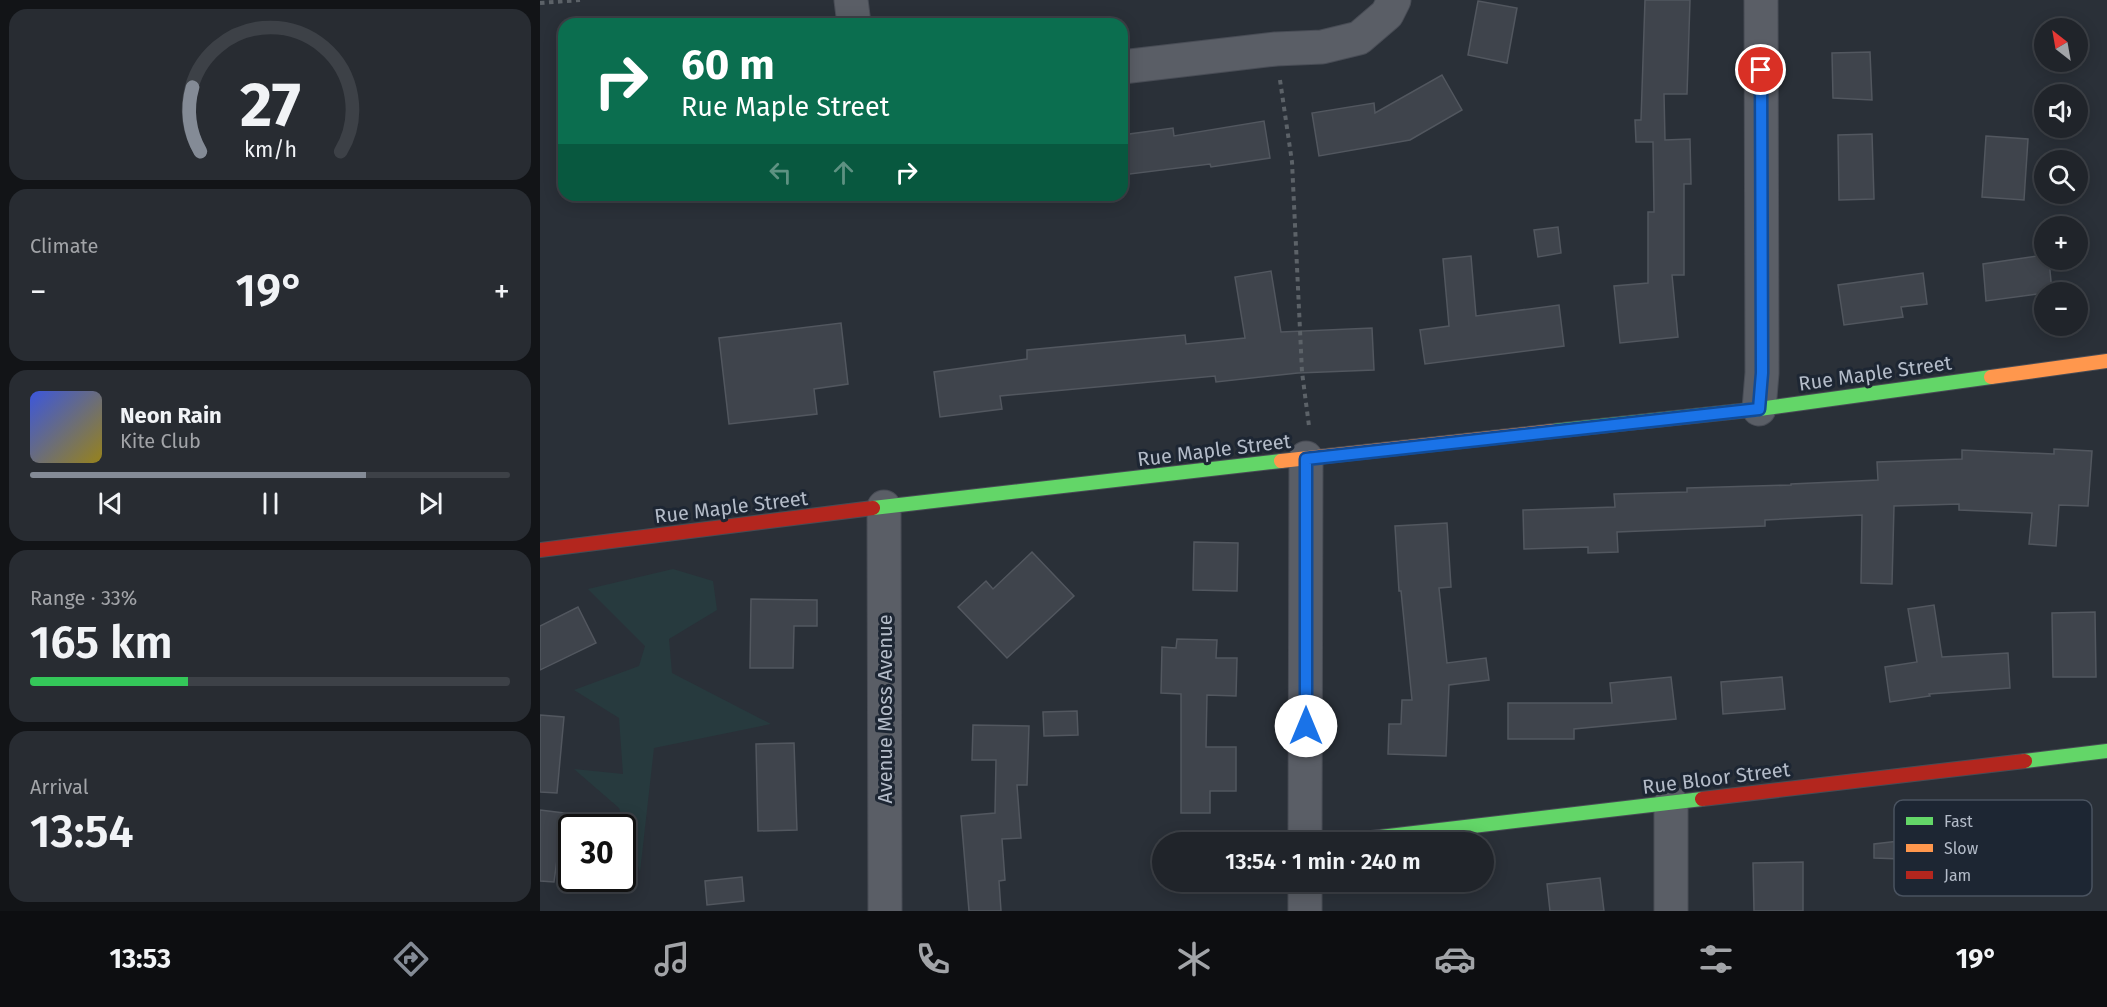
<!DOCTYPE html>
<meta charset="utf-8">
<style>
:root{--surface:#20242a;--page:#282c32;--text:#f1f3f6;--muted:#a2a4a8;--line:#3d4147;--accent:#848b96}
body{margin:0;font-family:"Fira Sans",sans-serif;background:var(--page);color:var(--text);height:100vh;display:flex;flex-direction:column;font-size:22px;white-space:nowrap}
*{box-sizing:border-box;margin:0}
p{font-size:20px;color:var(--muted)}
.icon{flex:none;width:33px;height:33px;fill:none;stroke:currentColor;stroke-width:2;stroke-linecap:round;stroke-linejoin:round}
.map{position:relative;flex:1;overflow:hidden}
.details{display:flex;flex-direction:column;gap:9px;padding:9px;background:#121417;width:540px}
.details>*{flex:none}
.banner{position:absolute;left:18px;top:18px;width:570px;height:183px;border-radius:18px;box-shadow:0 3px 15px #0003,0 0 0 2px var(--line);background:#0b6e4f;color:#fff;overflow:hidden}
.needle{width:39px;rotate:329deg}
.fabs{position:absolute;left:1494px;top:18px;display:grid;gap:12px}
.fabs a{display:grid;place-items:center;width:54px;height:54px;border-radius:50%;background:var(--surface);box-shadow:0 3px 15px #0003,0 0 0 2px var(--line);font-size:30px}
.speed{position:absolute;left:18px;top:814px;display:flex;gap:12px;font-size:30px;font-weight:700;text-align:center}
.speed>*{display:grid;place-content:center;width:78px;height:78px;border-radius:50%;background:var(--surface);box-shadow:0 3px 15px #0003,0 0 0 2px var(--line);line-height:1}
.speed .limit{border:3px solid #111;border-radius:9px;background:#fff;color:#111}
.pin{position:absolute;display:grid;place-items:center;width:51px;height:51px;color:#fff;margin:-26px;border:3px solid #fff;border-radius:50%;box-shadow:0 2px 6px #0007}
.me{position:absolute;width:66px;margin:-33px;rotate:0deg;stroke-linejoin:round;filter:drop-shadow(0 0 4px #0008)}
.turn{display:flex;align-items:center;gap:21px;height:126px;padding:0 24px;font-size:27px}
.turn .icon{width:78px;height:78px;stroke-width:2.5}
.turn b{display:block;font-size:42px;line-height:51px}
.lanes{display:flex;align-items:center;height:57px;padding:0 24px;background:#0003;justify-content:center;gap:30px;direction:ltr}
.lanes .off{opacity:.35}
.big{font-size:45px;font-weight:600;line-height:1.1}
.details .tile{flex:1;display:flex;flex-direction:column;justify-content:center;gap:9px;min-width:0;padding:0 21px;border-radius:18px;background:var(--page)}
.details .dial{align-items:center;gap:0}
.dial svg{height:156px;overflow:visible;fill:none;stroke:var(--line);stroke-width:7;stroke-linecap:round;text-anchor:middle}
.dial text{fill:var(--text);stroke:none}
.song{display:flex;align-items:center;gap:18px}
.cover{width:72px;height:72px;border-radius:9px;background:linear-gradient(135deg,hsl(230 70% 55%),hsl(50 70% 35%))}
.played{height:6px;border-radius:3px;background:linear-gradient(90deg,var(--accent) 70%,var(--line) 70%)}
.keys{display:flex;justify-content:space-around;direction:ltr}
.heat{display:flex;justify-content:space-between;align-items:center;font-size:33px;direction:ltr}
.charge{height:9px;border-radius:4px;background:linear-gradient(90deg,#34c759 33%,var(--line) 0)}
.trip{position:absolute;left:612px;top:832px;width:342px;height:60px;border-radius:30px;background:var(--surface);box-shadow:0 3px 15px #0003,0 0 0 2px var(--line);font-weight:600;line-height:60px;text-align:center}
.menu{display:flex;height:96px;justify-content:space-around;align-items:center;background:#0d0e11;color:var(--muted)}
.menu .icon{width:42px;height:42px}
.menu .on{color:var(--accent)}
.menu b{font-size:27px;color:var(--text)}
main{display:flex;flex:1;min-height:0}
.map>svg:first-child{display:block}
.green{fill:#273a3e}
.building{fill:#3f444c;stroke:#52575f;stroke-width:1.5}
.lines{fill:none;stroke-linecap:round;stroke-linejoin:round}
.street-casing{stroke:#484c55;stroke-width:35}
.fast-casing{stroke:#484c55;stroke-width:16}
.slow-casing{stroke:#484c55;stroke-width:16}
.jam-casing{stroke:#484c55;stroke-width:16}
.path{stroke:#5c6268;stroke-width:4;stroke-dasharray:4.5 4.5;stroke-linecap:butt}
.street{stroke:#5a5e66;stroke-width:33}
.fast{stroke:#63d668;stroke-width:14}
.slow{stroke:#ff974d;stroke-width:14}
.jam{stroke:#b3261e;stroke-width:14}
.route-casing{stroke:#114b97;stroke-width:15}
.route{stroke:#1a73e8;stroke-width:10}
.labels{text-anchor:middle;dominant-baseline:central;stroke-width:6;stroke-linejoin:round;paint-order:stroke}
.street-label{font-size:20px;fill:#b4bcc9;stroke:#1d2633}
.key{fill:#1d2633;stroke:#4a5360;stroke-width:1.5}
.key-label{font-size:16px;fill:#b4bcc9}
</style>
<main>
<section class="details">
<div class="tile dial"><svg viewBox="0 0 100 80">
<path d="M14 69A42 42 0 1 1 86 69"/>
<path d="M14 69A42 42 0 0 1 10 36" stroke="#848b96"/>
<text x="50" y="56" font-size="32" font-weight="700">27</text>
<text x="50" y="72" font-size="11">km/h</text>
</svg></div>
<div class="tile"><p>Climate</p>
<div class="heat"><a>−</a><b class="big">19°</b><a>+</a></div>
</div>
<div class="tile">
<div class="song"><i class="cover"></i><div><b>Neon Rain</b><p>Kite Club</p></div></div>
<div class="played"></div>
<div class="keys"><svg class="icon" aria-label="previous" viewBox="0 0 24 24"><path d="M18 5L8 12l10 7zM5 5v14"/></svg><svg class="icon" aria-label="pause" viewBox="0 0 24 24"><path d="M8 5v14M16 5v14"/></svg><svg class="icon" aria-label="next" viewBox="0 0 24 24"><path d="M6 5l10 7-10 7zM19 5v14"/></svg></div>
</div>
<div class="tile"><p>Range · 33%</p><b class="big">165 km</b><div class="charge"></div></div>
<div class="tile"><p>Arrival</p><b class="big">13:54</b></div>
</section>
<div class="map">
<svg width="1567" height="911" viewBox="0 0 1567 911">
<rect width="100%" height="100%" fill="#2a3038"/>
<polygon class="green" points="133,569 173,581 177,610 129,639 132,673 231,724 114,748 100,872 79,808 34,769 83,774 79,718 34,690 99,666 105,646 48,589"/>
<g class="building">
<polygon points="1105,0 1150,0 1147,94 1124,94 1125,140 1150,139 1151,184 1144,184 1144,275 1132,275 1138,337 1080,343 1074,286 1108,283 1108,212 1114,212 1113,142 1096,142 1095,120 1101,120"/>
<polygon points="938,1 977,8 967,63 928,55"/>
<polygon points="1330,52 1332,100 1293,98 1292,53"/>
<polygon points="902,75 922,110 870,140 779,156 772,113 834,103 835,113"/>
<polygon points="724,121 730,158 671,167 670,164 582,175 582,135 633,128 634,136"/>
<polygon points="1332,134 1334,199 1299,200 1298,135"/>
<polygon points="1446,136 1488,139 1484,200 1442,197"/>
<polygon points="1018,227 1021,253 998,257 994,230"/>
<polygon points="1504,255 1504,260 1509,260 1512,292 1446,301 1443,264"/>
<polygon points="931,256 936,316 1019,305 1024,346 885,364 880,330 909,326 903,259"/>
<polygon points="731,271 741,332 832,328 834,370 758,373 676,382 675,376 460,396 462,409 400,417 394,372 487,359 487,350 645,335 646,344 705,338 695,277"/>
<polygon points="1383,273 1387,304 1361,307 1363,317 1304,325 1298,285"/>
<polygon points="301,323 308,384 274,389 277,414 189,424 179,338"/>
<polygon points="1514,449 1552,451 1548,506 1519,505 1516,546 1489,544 1492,513 1419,510 1419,504 1354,506 1352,584 1321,583 1322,515 1225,520 1225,526 1077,532 1078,552 1048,553 1048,547 984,549 983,510 1075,507 1074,494 1147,492 1147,488 1251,485 1251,484 1338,480 1337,462 1422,459 1422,450 1514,454"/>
<polygon points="907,523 911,587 899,588 907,663 946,658 949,680 909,685 906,756 848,754 849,724 861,724 862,700 872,700 861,591 859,591 855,526"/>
<polygon points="654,542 698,543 697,591 653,590"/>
<polygon points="492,552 534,596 467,658 418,607 446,581 453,589"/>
<polygon points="211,599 277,600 277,626 254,626 253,668 210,668"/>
<polygon points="1394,605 1402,657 1468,653 1470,688 1389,694 1390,696 1350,702 1345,667 1377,662 1368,609"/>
<polygon points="38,607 56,643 0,670 0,626"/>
<polygon points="1555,612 1556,677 1513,677 1512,613"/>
<polygon points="637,639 677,640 676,658 697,658 696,696 667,695 666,747 696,747 696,791 670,791 670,813 641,813 641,694 621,693 622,647 636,648"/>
<polygon points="1131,677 1136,719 1034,729 1034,739 968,739 968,703 1072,703 1070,683"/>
<polygon points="1242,677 1245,709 1183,714 1181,682"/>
<polygon points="537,711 538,735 504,736 503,712"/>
<polygon points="0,715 24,717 17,793 0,792"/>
<polygon points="433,725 489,726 487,785 477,785 481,838 462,839 465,880 459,881 461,911 429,911 421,816 455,813 456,760 432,760"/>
<polygon points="254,743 257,830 218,831 216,744"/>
<polygon points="0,810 32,814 32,839 20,837 14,882 0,881"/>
<polygon points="1410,835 1413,860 1391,860 1388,875 1363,878 1361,859 1334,858 1334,844"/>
<polygon points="1263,862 1263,911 1214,911 1213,863"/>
<polygon points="202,877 204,901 167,905 165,881"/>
<polygon points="1060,878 1064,911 1010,911 1007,884"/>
</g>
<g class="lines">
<g class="street-casing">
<g id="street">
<polyline points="311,0 314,24"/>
<polyline points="582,67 736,49 782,47 819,38 847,14 854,0"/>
<polyline points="1219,409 1222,373 1221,0"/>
<polyline points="344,507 345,911"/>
<polyline points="765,843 766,458"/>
<polyline points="765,911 765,882"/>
<polyline points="1131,911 1131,803"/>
</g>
</g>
<g class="fast-casing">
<g id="fast">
<polyline points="1013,431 1219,409 1451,377"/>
<polyline points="333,508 741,461"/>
<polyline points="1485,761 1567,751"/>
<polyline points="789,843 1162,799"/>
</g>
</g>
<g class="slow-casing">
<g id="slow">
<polyline points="1451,377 1567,361"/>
<polyline points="741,461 1013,431"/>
</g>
</g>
<g class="jam-casing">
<g id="jam">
<polyline points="0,550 333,508"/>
<polyline points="1162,799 1485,761"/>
</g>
</g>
<g class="path">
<polyline points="0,3 40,0"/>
<polyline points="740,80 752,162 762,372 769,426"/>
</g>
<use href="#street" class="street"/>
<use href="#fast" class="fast"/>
<use href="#slow" class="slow"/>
<use href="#jam" class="jam"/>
</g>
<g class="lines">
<g class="route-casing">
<polyline id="route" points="766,726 766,459 1219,409 1222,373 1221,70"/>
</g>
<use href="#route" class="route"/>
</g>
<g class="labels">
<g class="street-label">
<text transform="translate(1335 373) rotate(-8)">Rue Maple Street</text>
<text transform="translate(674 450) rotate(-7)">Rue Maple Street</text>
<text transform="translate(191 507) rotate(-7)">Rue Maple Street</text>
<text transform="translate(345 709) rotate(-90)">Avenue Moss Avenue</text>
<text transform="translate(1176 778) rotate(-7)">Rue Bloor Street</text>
</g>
</g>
<rect x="1354" y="800" width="198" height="96" rx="9" class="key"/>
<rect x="1366" y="817" width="27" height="8" fill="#63d668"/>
<rect x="1366" y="844" width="27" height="8" fill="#ff974d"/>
<rect x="1366" y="871" width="27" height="8" fill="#b3261e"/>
<g class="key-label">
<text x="1404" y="827">Fast</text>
<text x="1404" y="854">Slow</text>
<text x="1404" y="881">Jam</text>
</g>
</svg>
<div class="fabs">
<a><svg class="needle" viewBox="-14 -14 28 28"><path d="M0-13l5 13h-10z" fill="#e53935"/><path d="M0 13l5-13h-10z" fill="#a2a4a8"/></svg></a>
<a><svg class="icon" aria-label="sound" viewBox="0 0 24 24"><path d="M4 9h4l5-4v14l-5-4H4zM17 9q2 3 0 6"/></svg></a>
<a><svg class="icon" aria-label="search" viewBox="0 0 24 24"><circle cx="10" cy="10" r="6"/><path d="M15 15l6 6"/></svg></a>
<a>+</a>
<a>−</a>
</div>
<div class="speed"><div class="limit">30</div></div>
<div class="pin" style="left:1221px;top:70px;background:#d93025"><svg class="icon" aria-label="arrive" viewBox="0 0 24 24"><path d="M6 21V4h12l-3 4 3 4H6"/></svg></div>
<svg class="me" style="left:766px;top:726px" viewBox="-20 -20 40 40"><circle r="19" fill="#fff"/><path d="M0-13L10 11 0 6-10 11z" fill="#1a73e8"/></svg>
<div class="trip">13:54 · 1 min · 240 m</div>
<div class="banner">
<div class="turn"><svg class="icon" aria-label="right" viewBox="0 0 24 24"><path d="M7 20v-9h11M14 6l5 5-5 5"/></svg><div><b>60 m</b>Rue Maple Street</div></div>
<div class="lanes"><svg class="icon off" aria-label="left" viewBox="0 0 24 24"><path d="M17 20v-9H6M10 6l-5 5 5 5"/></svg><svg class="icon off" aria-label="ahead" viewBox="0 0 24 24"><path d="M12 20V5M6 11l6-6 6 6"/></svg><svg class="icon" aria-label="right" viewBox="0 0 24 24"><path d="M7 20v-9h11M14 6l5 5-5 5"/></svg></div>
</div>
</div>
</main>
<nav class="menu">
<b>13:53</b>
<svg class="icon on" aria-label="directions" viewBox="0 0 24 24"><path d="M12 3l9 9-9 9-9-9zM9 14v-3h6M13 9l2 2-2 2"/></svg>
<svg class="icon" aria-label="music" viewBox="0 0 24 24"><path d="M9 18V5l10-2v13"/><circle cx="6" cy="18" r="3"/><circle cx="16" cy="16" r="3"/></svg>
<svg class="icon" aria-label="phone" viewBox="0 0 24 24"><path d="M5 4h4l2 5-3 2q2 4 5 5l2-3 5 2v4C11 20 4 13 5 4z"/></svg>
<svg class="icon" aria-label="climate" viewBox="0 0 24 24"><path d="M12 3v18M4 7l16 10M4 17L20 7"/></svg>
<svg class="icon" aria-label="car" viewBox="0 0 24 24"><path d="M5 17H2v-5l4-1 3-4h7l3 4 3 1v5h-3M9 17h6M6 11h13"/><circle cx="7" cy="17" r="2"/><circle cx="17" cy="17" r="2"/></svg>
<svg class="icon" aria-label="filters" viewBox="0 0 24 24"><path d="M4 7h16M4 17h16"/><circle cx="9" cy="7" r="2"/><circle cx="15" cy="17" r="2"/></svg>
<b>19°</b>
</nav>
